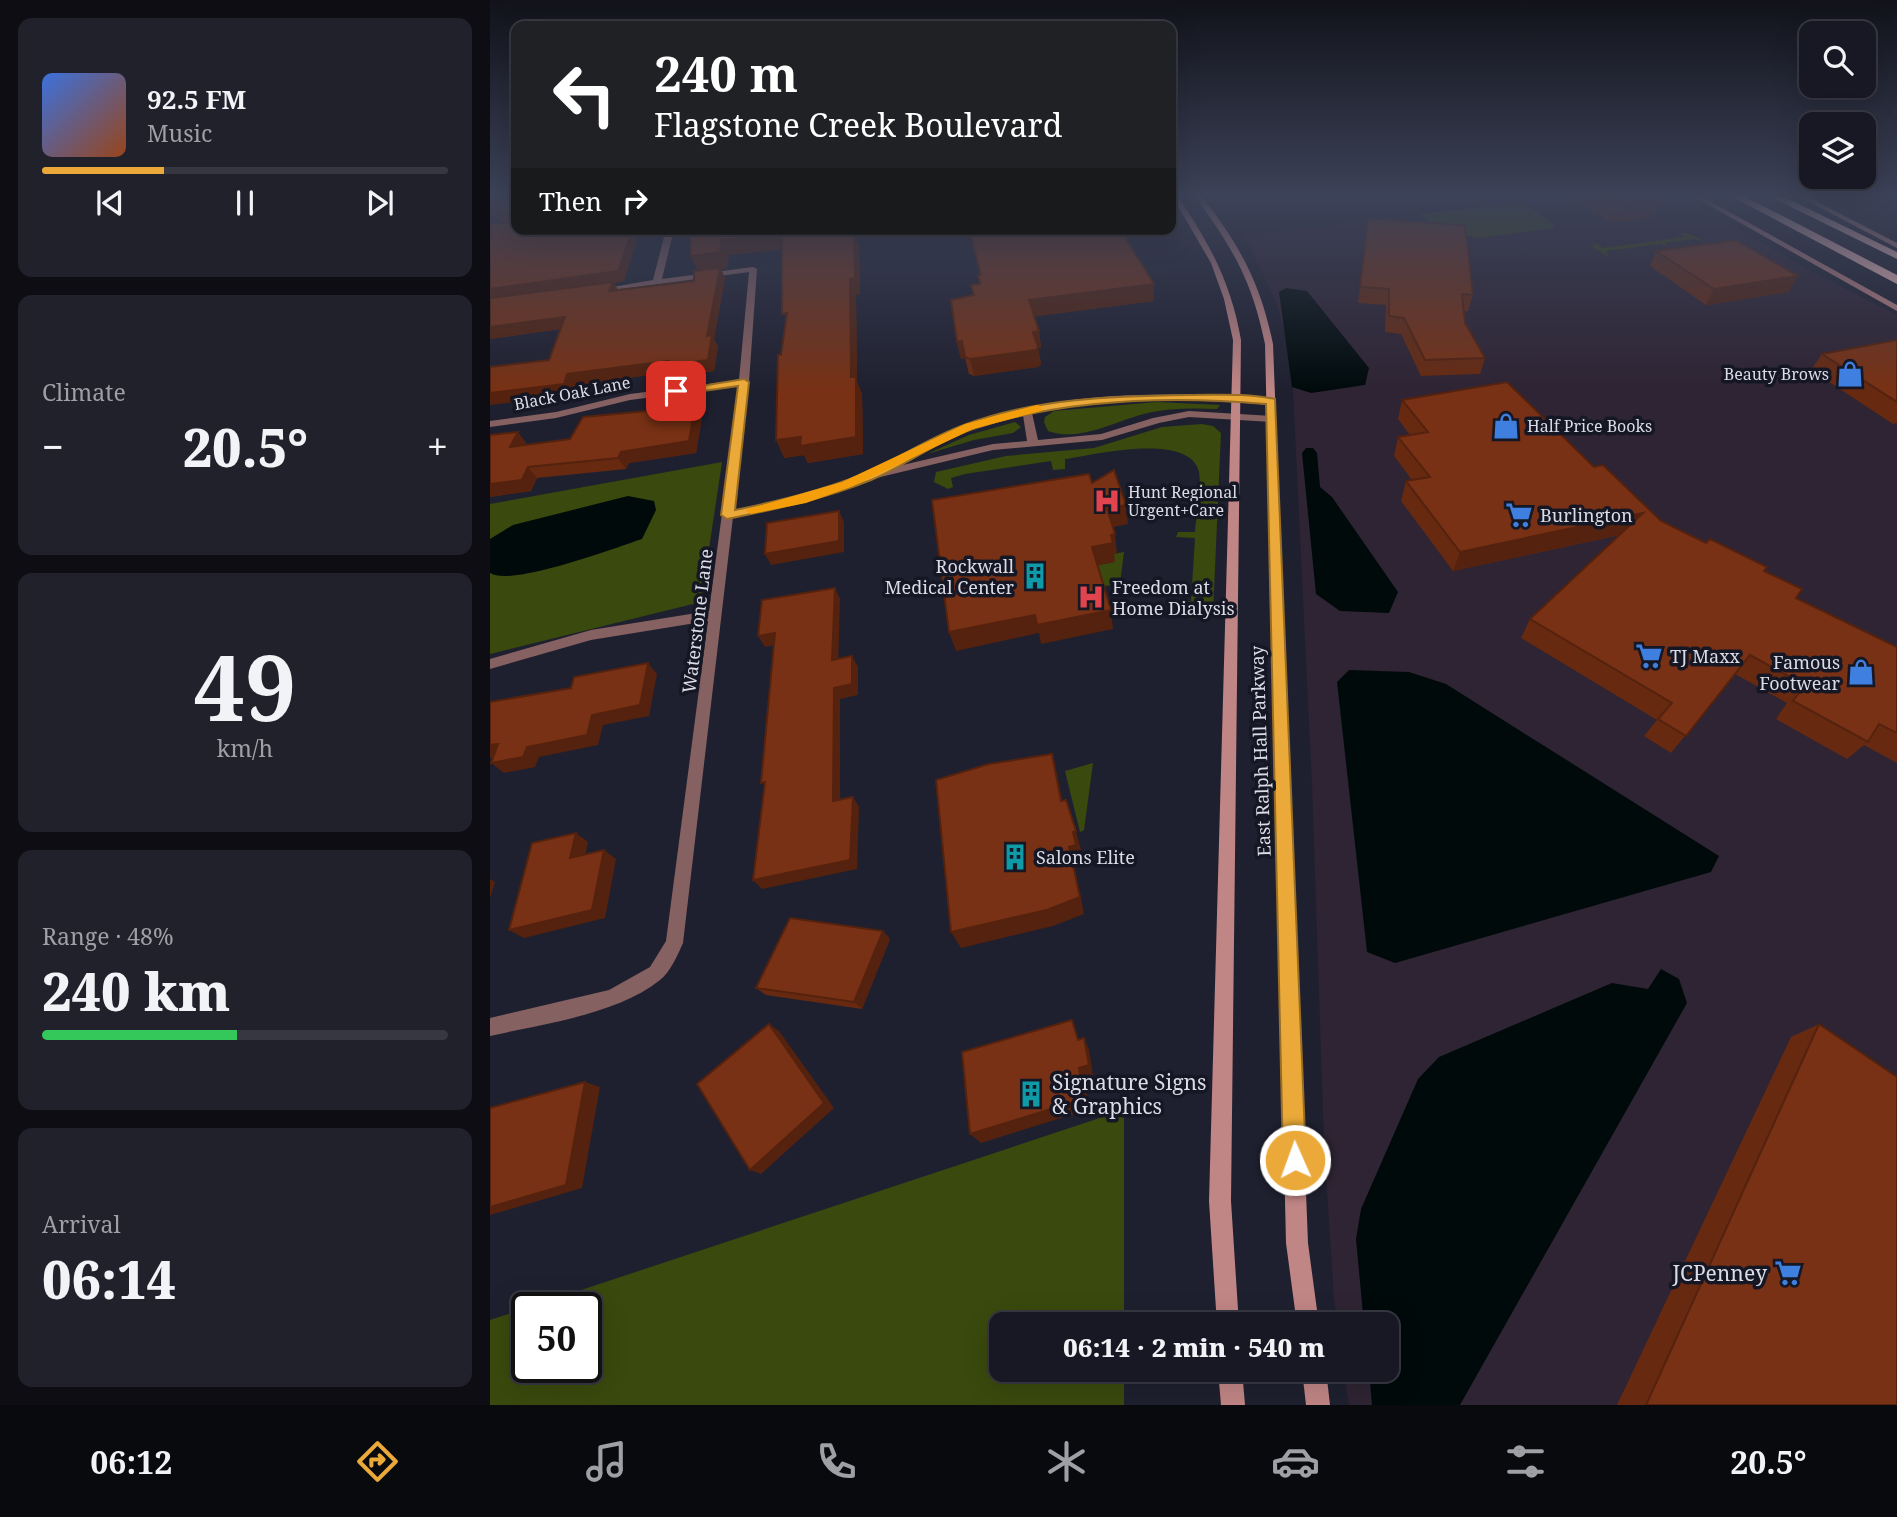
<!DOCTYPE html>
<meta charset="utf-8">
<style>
:root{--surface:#171823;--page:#20212b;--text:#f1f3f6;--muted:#9ea0a6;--line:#363741;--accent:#eba939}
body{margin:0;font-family:"Noto Serif",serif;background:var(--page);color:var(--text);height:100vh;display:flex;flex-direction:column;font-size:26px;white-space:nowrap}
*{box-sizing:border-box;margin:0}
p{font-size:23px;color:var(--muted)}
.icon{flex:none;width:38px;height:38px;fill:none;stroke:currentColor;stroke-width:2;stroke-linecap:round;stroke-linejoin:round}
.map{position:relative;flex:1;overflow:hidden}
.sheet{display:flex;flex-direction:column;gap:18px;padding:18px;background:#0d0d13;width:490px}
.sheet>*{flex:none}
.guide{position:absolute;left:21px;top:21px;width:665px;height:214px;border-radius:14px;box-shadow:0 7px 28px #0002,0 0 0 2px var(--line);background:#202124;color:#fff;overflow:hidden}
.buttons{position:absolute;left:1309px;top:21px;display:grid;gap:14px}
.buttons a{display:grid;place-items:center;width:77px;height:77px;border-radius:14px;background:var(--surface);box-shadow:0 7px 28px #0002,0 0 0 2px var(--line);font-size:35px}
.speed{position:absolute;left:21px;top:1292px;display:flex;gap:14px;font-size:35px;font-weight:700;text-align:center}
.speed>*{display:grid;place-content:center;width:91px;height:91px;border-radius:50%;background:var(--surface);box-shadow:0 7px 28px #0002,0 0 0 2px var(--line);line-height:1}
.speed .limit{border:4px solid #111;border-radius:10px;background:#fff;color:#111}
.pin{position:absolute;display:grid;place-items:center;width:60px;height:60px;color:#fff;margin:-30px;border-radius:14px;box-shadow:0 4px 10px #0006}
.me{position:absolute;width:77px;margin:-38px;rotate:358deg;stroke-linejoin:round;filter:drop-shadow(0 0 5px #0008)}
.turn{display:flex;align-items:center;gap:24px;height:147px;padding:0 28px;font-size:32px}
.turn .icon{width:91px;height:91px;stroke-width:2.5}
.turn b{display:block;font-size:49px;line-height:60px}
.then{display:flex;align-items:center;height:66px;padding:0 28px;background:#0003;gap:14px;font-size:26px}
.big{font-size:52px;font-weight:800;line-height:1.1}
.sheet .card{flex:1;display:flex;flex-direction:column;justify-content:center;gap:10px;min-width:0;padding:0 24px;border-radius:14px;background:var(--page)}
.sheet .dial{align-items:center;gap:0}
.dial b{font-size:91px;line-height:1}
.song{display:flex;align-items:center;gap:21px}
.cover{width:84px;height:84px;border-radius:10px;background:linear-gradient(135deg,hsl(220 70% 55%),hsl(20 70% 35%))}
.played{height:7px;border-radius:4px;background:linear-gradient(90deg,var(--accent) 30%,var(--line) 30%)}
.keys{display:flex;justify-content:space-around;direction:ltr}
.heat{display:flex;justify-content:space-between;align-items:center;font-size:38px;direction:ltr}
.charge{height:10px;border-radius:5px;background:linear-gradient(90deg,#34c759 48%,var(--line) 0)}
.trip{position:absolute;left:499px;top:1312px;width:410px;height:70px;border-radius:14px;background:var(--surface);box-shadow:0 7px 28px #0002,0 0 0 2px var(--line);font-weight:800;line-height:70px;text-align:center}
.tabs{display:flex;height:112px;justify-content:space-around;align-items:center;background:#090a0e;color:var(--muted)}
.tabs .icon{width:49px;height:49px}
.tabs .selected{color:var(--accent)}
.tabs b{font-size:32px;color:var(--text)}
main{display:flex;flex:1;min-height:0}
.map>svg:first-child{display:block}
.commercial{fill:#2e2433}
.green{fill:#3a490d}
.water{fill:#000a0b}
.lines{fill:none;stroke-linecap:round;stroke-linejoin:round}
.minor{fill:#866161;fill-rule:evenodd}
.secondary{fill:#c08585;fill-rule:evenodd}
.motorway{fill:#ffc7c5;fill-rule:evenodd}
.wall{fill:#672a11}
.shaded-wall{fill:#54220e}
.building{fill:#783114;stroke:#54220e;stroke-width:2}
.route{fill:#eba939;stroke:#996e25;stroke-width:2}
.slow{fill:#f59e0b}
.labels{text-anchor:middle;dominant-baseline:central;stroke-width:7;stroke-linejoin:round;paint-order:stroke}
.far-poi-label{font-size:16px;fill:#dbdce6;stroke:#161725;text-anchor:start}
.far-street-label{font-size:16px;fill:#dbdce6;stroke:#161725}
.poi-label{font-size:18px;fill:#dbdce6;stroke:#161725;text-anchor:start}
.street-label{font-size:18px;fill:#dbdce6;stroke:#161725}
.near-poi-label{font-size:21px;fill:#dbdce6;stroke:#161725;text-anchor:start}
</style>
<main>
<section class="sheet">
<div class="card">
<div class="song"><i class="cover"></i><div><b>92.5 FM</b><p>Music</p></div></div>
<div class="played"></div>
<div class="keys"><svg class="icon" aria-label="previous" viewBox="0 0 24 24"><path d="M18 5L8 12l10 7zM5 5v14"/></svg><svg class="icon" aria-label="pause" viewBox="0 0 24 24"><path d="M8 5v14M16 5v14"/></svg><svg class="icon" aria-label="next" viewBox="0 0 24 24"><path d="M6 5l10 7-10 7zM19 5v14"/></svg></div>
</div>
<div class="card"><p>Climate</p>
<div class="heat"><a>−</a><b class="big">20.5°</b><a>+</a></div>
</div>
<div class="card dial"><b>49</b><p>km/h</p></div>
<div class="card"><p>Range · 48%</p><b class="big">240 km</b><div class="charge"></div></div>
<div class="card"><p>Arrival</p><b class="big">06:14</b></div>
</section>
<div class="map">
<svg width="1407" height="1405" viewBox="0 0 1407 1405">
<rect width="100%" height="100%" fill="#1f202f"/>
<polygon class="commercial" points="1096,194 1189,194 1317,269 1407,315 1407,1405 859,1405 854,1370 896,1370 896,1325 848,1325 844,1299 834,1141 822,784 803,390 799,352 787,304 754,235"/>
<g class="green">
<polygon points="1032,202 1063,224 1064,228 991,238 951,231 930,214"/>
<polygon points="1188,232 1201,234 1215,242 1203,239 1175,243 1179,248 1171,244 1116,251 1119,257 1102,247 1106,243 1113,248 1194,237"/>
<path d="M667,402L730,405L727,409C701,408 675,408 650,415C622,423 588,442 558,431L554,422L555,417L564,411Z"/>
<polygon points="525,422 531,427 523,433 484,440 437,454 479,435"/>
<path d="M712,424L723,426L731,433L723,613L702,619L692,617L681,608V601H701L705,538L686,537L688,532H705C706,514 712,490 709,472C700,431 603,455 575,459V469L563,470L561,461L475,474L461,478L463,487L458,489L444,482L446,472L516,456L604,448L672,427Z"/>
<polygon points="232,462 211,602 0,654 0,504"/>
<polygon points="634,552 630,583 611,587 604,566 624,562 623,554"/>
<polygon points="603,763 594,830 590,832 575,771"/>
<polygon points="634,1110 634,1325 511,1325 511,1370 634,1370 634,1405 0,1405 0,1320 37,1308 37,1367 96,1367 96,1307 40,1307"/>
</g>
<g class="water">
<polygon points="796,288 817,291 879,368 875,385 821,393 802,387 789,292"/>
<polygon points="816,448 823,448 827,453 830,487 842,497 908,592 899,613 850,611 826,594 812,453"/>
<path d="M138,496L164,501L166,510L152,539C125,548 21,587 0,573V539L23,525Z"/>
<polygon points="859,670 919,672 956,684 1229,856 1221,872 905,963 877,952 847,682"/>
<polygon points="1171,969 1189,979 1197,1003 970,1405 882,1405 879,1370 896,1370 896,1325 874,1325 866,1239 871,1209 928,1079 949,1057 1122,983 1158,989"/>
</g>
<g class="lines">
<path class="minor" d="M176,229H184L172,279L263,267L267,269L259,382L244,510L309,497L393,469L391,467L392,465C419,450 446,435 474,425C572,390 678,391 781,399L786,402L781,405C702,399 620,395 542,413L548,440L611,434L663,418L699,411L782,416L787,419L782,422L699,417L669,423L612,440L503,450L382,479L311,503L243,517L193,943C188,954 180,973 170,980C128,1014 53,1024 0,1036V1018L119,990L160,967L176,941L218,621L101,640L0,669V659L101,630L219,611L249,386L140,400L66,418L0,427V421L66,412L140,394L249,380L259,272L109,292L105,290L163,280ZM533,415L537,441L503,444L404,467L471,433Z"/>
<g class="secondary">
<path d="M681,194H686C719,242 741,282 751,340L741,1201L749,1325H727L719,1201L743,340L734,299L721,263Z"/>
<path d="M704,194H710C749,244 770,281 783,344L818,1243L829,1325H807L796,1243L775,344C761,276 742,249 704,194Z"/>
<polygon points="1199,194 1207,194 1407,305 1407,311"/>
<polygon points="1304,194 1312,194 1407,243 1407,248"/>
<polygon points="728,1370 752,1370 755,1405 731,1405"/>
<polygon points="812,1370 836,1370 840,1405 816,1405"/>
</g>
<g class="motorway">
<polygon points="1237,194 1250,194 1407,275 1407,284"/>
<polygon points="1275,194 1288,194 1407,252 1407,259"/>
</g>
</g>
<g class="wall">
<polygon points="0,194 134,281 124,283 128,290 204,281 208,271 201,256 359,231 369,246 370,294 366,295 367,382 372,394 373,454 318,463 314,455 294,458 291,355 296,322 292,249 239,255 237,268 231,269 235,278 224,339 228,346 224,371 185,376 182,372 85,385 81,395 59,360 71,329 0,339 0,224 11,223 6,216 0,217"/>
<polygon points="1086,194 1162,194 1163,218 1121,223 1084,199"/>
<polygon points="878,219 983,295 978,311 973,311 975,323 995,358 990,374 931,376 911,334 895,332 896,305 868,303"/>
<polygon points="478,229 517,229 664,301 544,316 549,331 551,348 548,348 551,364 548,367 484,376 479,374 475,358 471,359 467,342 484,295 490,284 490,275"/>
<polygon points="1166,251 1299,292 1216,305 1160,266"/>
<polygon points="1407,340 1407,423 1403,424 1321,370 1332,354"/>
<polygon points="912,400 1104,467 1171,521 1274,571 1306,598 1407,647 1407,763 1374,745 1357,759 1286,719 1297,703 1245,674 1181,753 1154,736 1167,720 1031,638 1040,619 1130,535 963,571 911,501 916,481 922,480 904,456 908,437 920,435 908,419"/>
<polygon points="188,410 212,418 206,453 139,463 136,469 47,478 41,491 0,497 0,435 36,443 35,445 80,439"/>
<polygon points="400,939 372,1009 276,995 266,988"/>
<polygon points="1329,1024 1407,1405 1127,1405 1301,1037"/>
</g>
<g class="shaded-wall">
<polygon points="1171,199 1163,218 1121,223 1129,204"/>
<polygon points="11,205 5,214 6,216 0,217 0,206"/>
<polygon points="143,229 151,229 134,281 124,283 129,292 0,301 0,289"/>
<polygon points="364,231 369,246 370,294 366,295 367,382 372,394 373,454 318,463 314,455 294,458 286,440 311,437 361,377 360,279"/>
<polygon points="292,233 298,248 239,255 237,268 231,269 235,278 224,339 228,346 224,371 185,376 182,372 85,385 81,395 0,405 0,393 77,374 217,336 209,272 201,256 232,240"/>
<polygon points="1308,276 1299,292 1216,305 1224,289"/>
<polygon points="664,284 664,301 542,317 539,300"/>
<polygon points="75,317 82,327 0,339 0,327"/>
<polygon points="549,331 551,348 548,348 551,364 548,367 484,376 480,359 543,332"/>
<polygon points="472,341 476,358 471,359 467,342"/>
<polygon points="183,401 189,412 181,411"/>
<polygon points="205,407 212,418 206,453 139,463 136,469 128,458 131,452"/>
<polygon points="28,432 36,443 29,458 20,447"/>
<polygon points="38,467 47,478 41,491 0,497 0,484"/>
<polygon points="636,505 638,524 619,528 617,508"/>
<polygon points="349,511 354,522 354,552 281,565 275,554"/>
<polygon points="1153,513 1142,532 963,571 970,552"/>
<polygon points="625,534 627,554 624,554 625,562 604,566 602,547 621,535"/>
<polygon points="345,588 350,599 348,671 342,660"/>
<polygon points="621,610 623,629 551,644 549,633 466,651 459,632 545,615"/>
<polygon points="285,633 291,644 275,647 268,636"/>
<polygon points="362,656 368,667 368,695 350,699 350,811 343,801 344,688"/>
<polygon points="158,663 167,674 159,716 113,725 108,745 49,757 45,767 14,773 1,763 102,715"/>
<polygon points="8,744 21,754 0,758 0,745"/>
<polygon points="562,754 567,774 576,820 571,801"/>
<polygon points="363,797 369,807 367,869 272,889 263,880"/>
<polygon points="586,831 591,850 588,850 590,864 584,865 594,914 563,926 471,948 461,932 579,847 583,832"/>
<polygon points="86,833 98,842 93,867 80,858"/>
<polygon points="114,850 126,859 115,918 34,938 19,930"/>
<polygon points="0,879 5,882 0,898"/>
<polygon points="393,931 400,939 372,1009 364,1002"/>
<polygon points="279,1024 289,1031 344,1108 271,1174 260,1170"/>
<polygon points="594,1038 599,1050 603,1076 594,1079 600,1109 491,1143 480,1134 589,1068"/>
<polygon points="95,1082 110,1087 92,1188 0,1215 0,1207"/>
</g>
<g class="building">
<polygon points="0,194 26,194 26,229 143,229 128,271 0,289 0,224 20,222 23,215 5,214 11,205 0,206"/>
<polygon points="1112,194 1162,194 1171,199 1129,204"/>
<polygon points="878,219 975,225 983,295 972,294 975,323 995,358 935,360 914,318 899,316 899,289 870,287"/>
<polygon points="200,229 353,229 353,232 364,231 365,278 360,279 361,377 366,377 366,437 310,446 311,437 286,440 288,355 291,355 297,313 292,314 292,233 232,240 230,252 201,256"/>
<polygon points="479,229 630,229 664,284 539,300 549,331 543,332 548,347 546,350 480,359 475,357 472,341 467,342 461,300 484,295 481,285 490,284 488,275 491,275"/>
<polygon points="1246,240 1308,276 1224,289 1166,251"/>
<polygon points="230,268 217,336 222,335 218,360 179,365 179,361 77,374 74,384 0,393 0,367 59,360 75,317 0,327 0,298 123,282 119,291 204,281 204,271"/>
<polygon points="1407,340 1407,402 1332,354"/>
<polygon points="1017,382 1104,467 1113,465 1171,521 1216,543 1220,539 1277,567 1274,571 1312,589 1306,598 1407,647 1407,733 1389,724 1378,742 1303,701 1315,685 1260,655 1196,736 1168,719 1182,703 1040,619 1153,513 970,552 916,481 940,477 908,437 938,432 912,400"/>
<polygon points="183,401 181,411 205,407 199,441 131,452 128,458 38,467 32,480 0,484 0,435 28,432 20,447 80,439 93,417 157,411 158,405"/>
<polygon points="624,470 636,505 617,508 625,534 621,535 623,543 602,547 621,610 547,625 545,615 459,632 442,500 599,474 602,483"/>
<polygon points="349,511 349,541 275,554 277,523"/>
<polygon points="345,588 342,660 362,656 362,684 344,688 343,801 363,797 360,860 263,880 275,782 271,783 285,633 268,636 272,600"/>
<polygon points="158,663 150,705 102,715 97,735 37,747 33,757 1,763 8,744 0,745 0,702 81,688 84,677"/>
<polygon points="562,754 571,801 576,800 586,831 583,832 586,845 579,847 590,897 557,910 461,932 446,780 499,764"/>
<polygon points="86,833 80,858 114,850 102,910 19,930 42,843"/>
<polygon points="300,918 393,931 364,1002 266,988"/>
<polygon points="582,1020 588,1040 594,1038 599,1065 589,1068 594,1099 480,1134 472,1052"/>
<polygon points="279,1024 334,1103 260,1170 207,1084"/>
<polygon points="1329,1024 1407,1077 1407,1405 1156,1405"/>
<polygon points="95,1082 76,1185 0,1207 0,1108"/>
</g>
<linearGradient id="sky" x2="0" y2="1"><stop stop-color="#11121a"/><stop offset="0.5" stop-color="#3c4258"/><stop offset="1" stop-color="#3c4258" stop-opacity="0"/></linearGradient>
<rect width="1407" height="391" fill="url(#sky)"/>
<path class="route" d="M254,379L259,382L245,510C288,501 331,491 373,474C407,460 438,438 474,425C545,398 625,396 700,395C728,395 757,393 785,399L816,1160L813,1168L805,1172L796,1168L793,1160L776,404C681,396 577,399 486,428C448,440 417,465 381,480C334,499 287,509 237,519L231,515L248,386L186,395L180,391Z"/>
<polygon class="slow" points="547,405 551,406 551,411 483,429 361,487 316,503 261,514 255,510 352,482 475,424"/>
<defs>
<g id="shop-bare" transform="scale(2.1)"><path d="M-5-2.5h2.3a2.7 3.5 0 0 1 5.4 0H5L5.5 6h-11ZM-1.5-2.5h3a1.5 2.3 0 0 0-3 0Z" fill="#3f7fe0" stroke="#161725" stroke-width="2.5" paint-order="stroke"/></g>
<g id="hospital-bare" transform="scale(2.1)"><path d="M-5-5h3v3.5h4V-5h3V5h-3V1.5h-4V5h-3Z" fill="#e0444e" stroke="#161725" stroke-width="2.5" paint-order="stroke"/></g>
<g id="supermarket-bare" transform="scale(2.1)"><path d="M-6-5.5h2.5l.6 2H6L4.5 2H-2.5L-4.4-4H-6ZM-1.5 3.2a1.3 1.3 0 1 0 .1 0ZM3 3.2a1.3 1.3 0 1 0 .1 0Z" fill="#3f7fe0" stroke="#161725" stroke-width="2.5" paint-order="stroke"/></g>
<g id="building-bare" transform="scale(2.1)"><path d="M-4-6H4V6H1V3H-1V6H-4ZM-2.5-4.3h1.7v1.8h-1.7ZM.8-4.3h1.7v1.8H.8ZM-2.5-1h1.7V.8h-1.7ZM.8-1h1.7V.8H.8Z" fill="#0f9aa8" stroke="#161725" stroke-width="2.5" paint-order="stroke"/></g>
</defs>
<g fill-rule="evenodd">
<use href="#shop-bare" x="1360" y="374"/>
<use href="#shop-bare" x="1016" y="426"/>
<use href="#hospital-bare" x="617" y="501"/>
<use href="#supermarket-bare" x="1029" y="515"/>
<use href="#building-bare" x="545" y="576"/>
<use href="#hospital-bare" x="601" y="597"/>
<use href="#supermarket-bare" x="1159" y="656"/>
<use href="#shop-bare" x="1371" y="672"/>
<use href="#building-bare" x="525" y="857"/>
<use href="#building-bare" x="541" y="1094"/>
<use href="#supermarket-bare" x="1298" y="1273"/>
</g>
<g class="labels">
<g class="far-poi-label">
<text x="1339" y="374" text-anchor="end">Beauty Brows</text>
<text x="1037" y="426">Half Price Books</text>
<text x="638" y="492">Hunt Regional<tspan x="638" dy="18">Urgent+Care</tspan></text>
</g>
<g class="far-street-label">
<text transform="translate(82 393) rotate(-11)">Black Oak Lane</text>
</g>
<g class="poi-label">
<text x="1050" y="515">Burlington</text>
<text x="524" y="566" text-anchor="end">Rockwall<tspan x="524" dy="21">Medical Center</tspan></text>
<text x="622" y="587">Freedom at<tspan x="622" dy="21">Home Dialysis</tspan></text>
<text x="1180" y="656">TJ Maxx</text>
<text x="1350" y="662" text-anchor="end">Famous<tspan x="1350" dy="21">Footwear</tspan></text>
<text x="546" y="857">Salons Elite</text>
</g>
<g class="street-label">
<text transform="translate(207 621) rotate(-83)">Waterstone Lane</text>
<text transform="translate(770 751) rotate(-92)">East Ralph Hall Parkway</text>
</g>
<g class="near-poi-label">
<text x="562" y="1082">Signature Signs<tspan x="562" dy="24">&amp; Graphics</tspan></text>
<text x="1277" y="1273" text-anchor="end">JCPenney</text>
</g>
</g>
</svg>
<div class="buttons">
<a><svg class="icon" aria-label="search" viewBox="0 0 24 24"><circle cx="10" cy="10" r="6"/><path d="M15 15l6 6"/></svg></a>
<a><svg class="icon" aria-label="layers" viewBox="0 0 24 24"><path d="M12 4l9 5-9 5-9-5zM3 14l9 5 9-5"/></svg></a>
</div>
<div class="speed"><div class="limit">50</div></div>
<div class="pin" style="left:186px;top:391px;background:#d93025"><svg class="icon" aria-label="arrive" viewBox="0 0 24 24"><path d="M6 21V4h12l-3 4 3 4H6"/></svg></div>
<svg class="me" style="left:805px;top:1160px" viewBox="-20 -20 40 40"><circle r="17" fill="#eba939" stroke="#fff" stroke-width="3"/><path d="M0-11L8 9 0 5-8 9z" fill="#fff"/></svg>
<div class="trip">06:14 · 2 min · 540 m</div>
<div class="guide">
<div class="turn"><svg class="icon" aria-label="left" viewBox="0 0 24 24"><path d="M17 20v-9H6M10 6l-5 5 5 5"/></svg><div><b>240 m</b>Flagstone Creek Boulevard</div></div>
<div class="then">Then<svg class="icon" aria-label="right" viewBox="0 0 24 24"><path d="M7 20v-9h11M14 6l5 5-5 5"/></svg></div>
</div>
</div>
</main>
<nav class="tabs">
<b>06:12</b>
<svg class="icon selected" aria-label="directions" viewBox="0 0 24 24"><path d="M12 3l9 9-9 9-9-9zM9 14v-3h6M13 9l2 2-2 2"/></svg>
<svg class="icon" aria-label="music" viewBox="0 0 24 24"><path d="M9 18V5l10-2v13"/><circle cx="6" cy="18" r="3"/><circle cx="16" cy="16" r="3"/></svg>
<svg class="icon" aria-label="phone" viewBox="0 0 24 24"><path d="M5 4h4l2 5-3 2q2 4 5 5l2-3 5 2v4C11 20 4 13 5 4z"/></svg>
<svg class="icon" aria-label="climate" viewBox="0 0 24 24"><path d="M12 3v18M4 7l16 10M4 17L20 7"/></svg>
<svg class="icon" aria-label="car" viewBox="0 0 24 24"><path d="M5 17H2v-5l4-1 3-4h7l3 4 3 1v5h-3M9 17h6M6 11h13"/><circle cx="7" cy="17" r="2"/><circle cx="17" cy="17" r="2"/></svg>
<svg class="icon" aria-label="filters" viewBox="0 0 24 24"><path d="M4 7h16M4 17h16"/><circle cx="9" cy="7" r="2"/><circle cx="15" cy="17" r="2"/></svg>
<b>20.5°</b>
</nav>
